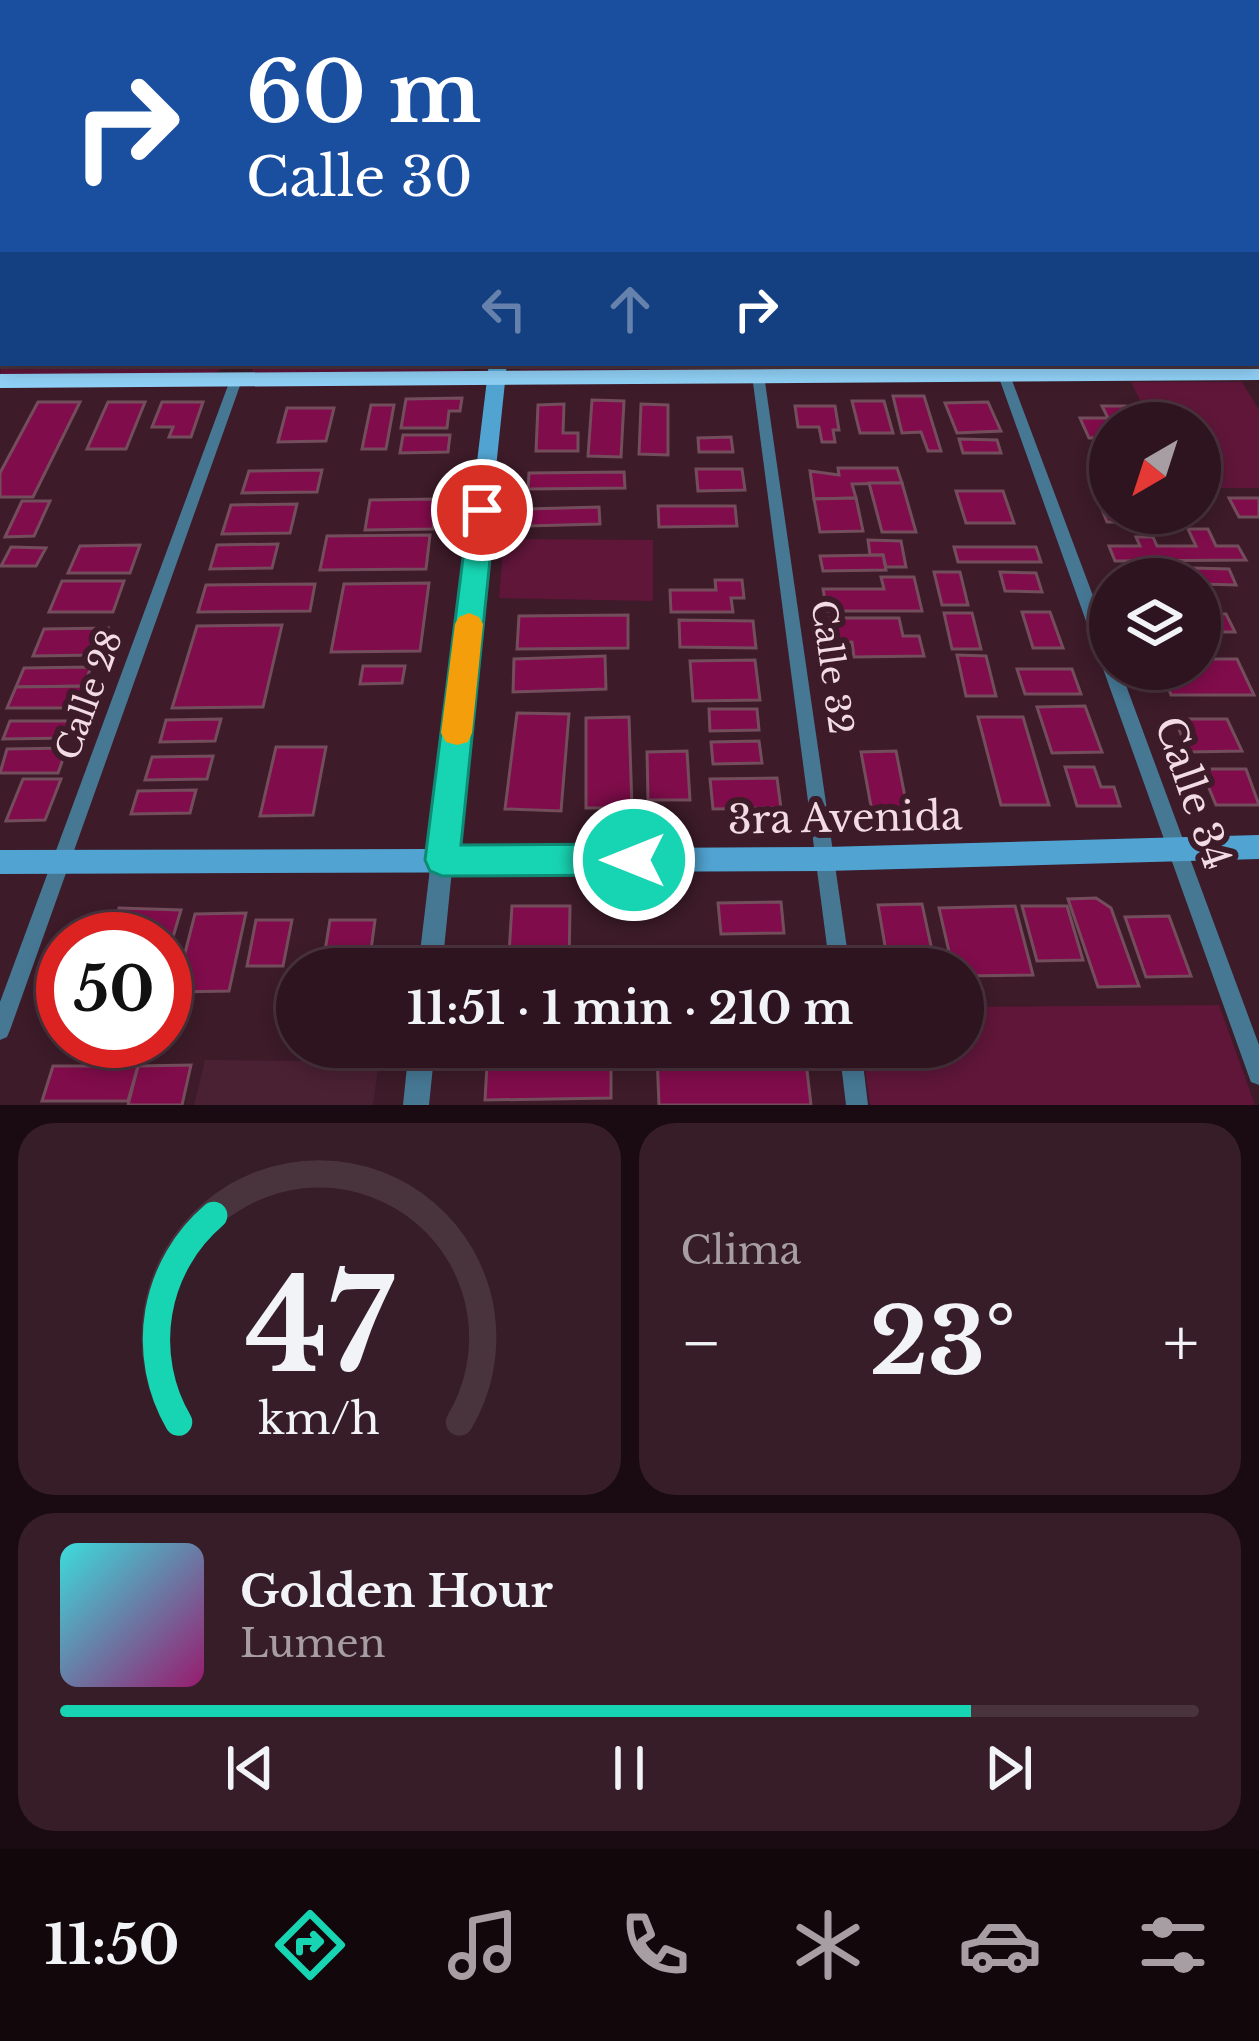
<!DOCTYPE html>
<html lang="es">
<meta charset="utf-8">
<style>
:root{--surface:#2e141f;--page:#361d28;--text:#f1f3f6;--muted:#a79ea4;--line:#49333d;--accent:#17d5b2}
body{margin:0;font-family:"Libre Baskerville",serif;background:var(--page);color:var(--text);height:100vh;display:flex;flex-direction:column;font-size:45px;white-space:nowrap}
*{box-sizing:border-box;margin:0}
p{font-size:39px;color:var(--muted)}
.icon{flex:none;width:66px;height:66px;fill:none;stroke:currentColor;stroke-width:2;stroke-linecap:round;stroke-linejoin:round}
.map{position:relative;height:1105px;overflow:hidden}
.panel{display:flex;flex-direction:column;gap:18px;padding:18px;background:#190b11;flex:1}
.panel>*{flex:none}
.top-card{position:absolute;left:0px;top:0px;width:1260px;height:366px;box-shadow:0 6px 18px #0003,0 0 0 3px var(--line);background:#1a4fa0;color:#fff;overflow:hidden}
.needle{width:78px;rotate:219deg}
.fabs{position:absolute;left:1089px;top:402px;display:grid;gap:24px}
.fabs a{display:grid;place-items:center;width:132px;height:132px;border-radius:50%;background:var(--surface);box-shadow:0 6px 18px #0003,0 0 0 3px var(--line);font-size:60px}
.speed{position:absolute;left:36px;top:912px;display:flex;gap:24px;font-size:60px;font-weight:700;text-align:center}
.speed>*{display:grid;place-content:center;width:156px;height:156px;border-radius:50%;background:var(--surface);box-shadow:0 6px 18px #0003,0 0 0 3px var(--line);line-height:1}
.speed .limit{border:18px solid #d22;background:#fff;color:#111}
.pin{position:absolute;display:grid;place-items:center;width:102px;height:102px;color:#fff;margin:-51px;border:6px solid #fff;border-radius:50%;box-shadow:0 3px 12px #0007}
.me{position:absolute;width:132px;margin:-66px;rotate:270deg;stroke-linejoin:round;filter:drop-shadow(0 0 9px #0008)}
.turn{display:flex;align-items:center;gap:42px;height:252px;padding:0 48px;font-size:54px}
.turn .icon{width:156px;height:156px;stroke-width:2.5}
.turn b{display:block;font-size:84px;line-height:102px}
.lanes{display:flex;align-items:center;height:114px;padding:0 48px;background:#0003;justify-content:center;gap:60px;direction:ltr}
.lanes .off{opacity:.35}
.big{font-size:90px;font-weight:700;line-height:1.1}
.panel .tile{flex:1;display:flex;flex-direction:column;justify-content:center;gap:18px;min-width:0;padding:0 42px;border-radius:36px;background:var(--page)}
.panel .dial{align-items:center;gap:0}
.dial svg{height:312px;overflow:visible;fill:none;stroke:var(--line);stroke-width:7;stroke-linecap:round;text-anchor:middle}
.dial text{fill:var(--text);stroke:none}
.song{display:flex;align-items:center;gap:36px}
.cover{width:144px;height:144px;border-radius:18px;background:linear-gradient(135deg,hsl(180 70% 55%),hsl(320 70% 35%))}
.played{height:12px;border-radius:6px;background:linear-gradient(90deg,var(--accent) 80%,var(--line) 80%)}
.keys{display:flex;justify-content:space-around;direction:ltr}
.heat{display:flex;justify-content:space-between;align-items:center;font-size:66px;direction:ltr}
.panel .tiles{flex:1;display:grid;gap:18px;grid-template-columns:1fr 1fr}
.tile:last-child{grid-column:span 2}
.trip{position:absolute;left:276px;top:948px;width:708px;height:120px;border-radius:60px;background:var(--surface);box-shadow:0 6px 18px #0003,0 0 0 3px var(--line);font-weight:700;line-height:120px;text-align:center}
.tabs{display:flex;height:192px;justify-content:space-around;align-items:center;background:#12080c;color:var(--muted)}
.tabs .icon{width:84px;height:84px}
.tabs .current{color:var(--accent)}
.tabs b{font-size:54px;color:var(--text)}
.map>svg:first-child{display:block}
.built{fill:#4a2132}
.green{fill:#5f1639}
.building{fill:#800c4b;stroke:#744d5c;stroke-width:3}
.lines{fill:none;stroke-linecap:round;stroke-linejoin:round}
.minor{fill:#467894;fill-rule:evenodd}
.tertiary{fill:#467894;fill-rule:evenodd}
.secondary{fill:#51a4d2;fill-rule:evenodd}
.trunk{fill:#91d2f8;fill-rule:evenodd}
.route{fill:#17d5b2;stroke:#0f8a74;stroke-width:3}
.slow{fill:#f59e0b}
.labels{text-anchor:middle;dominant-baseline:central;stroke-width:12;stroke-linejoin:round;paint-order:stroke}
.street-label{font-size:33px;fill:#f3dbe3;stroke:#3d1b29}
.near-street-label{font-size:39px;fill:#f3dbe3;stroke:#3d1b29}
</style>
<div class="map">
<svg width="1259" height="1105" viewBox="0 0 1259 1105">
<rect width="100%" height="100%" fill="#3d1b29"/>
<polygon class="built" points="205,1060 379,1062 373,1105 194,1105"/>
<g class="green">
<polygon points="3,358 3,363 225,366 210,376 0,376"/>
<polygon points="474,363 462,371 255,373 247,364"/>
<polygon points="512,363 740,363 731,369 521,370"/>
<polygon points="1131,382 1242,382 1259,410 1259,488 1200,488 1200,423 1151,423"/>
<polygon points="504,539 653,540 653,601 499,598"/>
<polygon points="1219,1005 1255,1105 870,1105 862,1047 963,1047 963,1007"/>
</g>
<g class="building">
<polygon points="893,396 924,396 941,451 928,451 921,432 902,433"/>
<polygon points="462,398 460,411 449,411 447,428 401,428 406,399"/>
<polygon points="592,400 624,401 621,457 588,456"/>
<polygon points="852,401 884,401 893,433 860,433"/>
<polygon points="38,402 80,402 33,497 0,497 0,473"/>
<polygon points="108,402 145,402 126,449 87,449"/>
<polygon points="162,402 203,402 191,437 169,437 173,427 152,427"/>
<polygon points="988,402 1001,431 957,433 945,403"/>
<polygon points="564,404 563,433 578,433 578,451 536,451 538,405"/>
<polygon points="641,404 668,405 668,455 639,454"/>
<polygon points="371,405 394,405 386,449 362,449"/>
<polygon points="795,406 835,406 839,430 833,430 835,442 822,442 819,427 798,427"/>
<polygon points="1102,406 1126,406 1135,423 1110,423 1110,438 1089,438 1080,418 1108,418"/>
<polygon points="287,408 334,408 326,441 278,442"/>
<polygon points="403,435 450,435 448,452 400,453"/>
<polygon points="731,437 733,452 699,452 698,438"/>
<polygon points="959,439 997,440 1001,453 963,453"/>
<polygon points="838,468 897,468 902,483 852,484 856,498 814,499 810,471 839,475"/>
<polygon points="696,469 742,469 745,490 698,491"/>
<polygon points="322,470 317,492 242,493 249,471"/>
<polygon points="624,472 625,488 528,489 529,473"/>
<polygon points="869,483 902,483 916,532 882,532"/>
<polygon points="956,491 1003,491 1014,523 966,523"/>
<polygon points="856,498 863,531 820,532 814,499"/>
<polygon points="1229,498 1259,498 1259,517 1239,517"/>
<polygon points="437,499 433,529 365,530 370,500"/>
<polygon points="22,501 50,501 34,536 5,537"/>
<polygon points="1099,502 1110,502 1110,513 1139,513 1143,522 1107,522"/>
<polygon points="297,504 290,533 222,534 231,505"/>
<polygon points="658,506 735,506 737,526 659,527"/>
<polygon points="599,507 600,524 527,526 527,509"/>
<polygon points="1188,529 1208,529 1216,546 1238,546 1246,560 1115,561 1109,546 1140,546 1136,537 1153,537 1157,546 1196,546"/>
<polygon points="430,535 426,569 320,570 327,536"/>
<polygon points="868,540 901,541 906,567 886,567 883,555 870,555"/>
<polygon points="278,544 272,568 210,569 217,545"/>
<polygon points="140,545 130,573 68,573 80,546"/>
<polygon points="11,547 46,548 36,566 1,566"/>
<polygon points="954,547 1036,547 1041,562 958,562"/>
<polygon points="883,555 886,570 823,571 820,556"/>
<polygon points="1192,568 1229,569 1236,585 1202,584 1209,599 1200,599 1200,579 1134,579 1132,574 1172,573 1175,579 1196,579"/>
<polygon points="934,572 960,572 968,605 942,605"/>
<polygon points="1000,572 1036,573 1042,592 1005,591"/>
<polygon points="881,577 914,577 922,611 827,611 823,589 884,589"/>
<polygon points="715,580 742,580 744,598 731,598 733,612 671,612 670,590 716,590"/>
<polygon points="62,581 124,581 113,612 49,612"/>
<polygon points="429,583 420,651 331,652 344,584"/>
<polygon points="315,584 310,611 198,612 206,585"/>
<polygon points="1022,612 1050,612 1063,648 1033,648"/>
<polygon points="944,613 972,613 981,649 952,649"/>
<polygon points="1200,614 1226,614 1235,632 1202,632 1209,646 1200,646"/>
<polygon points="628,615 628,648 517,649 519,616"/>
<polygon points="830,618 899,618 903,636 919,636 924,656 854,657 852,642 835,643"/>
<polygon points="679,620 753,621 756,648 680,647"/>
<polygon points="282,625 263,707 172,708 197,626"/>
<polygon points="108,628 98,655 33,656 44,629"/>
<polygon points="957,655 986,656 996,696 966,696"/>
<polygon points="605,656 606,689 513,692 514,659"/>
<polygon points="1200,659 1237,659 1254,695 1171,695 1161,669 1200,669"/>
<polygon points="755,660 760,700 693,701 690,661"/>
<polygon points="363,666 405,666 402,683 360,684"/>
<polygon points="91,667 84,686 16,687 24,668"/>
<polygon points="1017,669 1072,669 1081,694 1025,694"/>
<polygon points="91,686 83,708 7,708 16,687"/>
<polygon points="1085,706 1102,752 1052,753 1037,707"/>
<polygon points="709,709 757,709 759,730 710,731"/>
<polygon points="517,713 569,714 561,811 505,809"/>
<polygon points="629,717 632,808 586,808 586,718"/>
<polygon points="978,717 1023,717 1049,805 1001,805"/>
<polygon points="221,719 215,741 160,742 166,720"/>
<polygon points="1175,719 1227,719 1242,751 1188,752"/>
<polygon points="10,721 77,721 70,738 3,739"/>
<polygon points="759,741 762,763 713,764 711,742"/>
<polygon points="276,747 326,747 313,815 260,816"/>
<polygon points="67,748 58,773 0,773 7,749"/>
<polygon points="687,751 690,800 648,800 647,752"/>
<polygon points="896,751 909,817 873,817 861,752"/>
<polygon points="213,756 207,779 145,780 152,757"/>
<polygon points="1065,767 1094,767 1101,787 1114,787 1120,806 1077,806"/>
<polygon points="1201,769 1246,769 1259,805 1216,805"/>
<polygon points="777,778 781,808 713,809 710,779"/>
<polygon points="23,779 61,779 45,820 6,821"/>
<polygon points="196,790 190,813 131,814 138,791"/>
<polygon points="1096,898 1111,908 1139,986 1098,987 1068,899"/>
<polygon points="781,902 784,933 721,934 718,903"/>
<polygon points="922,904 936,969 889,969 878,905"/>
<polygon points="512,906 570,906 569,969 508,969"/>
<polygon points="1015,906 1033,975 963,976 963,969 953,969 939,908"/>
<polygon points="1022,906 1067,906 1083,960 1037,961"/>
<polygon points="119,908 181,910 165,964 165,939 109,939"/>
<polygon points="246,913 229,991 175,992 195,914"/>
<polygon points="1169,916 1191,976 1146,977 1125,917"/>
<polygon points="256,920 292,920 283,966 247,966"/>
<polygon points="330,920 375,920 371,950 325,951"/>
<polygon points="784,958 786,969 723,969 722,959"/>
<polygon points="488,1047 611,1047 611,1098 485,1100"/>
<polygon points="805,1053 811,1105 659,1105 657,1055"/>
<polygon points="191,1065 182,1105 128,1105 138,1066"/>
<polygon points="53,1066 138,1066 128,1101 42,1101"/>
</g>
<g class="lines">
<g class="minor">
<polygon points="42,0 51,0 49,3 40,3"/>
<polygon points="205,0 213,0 211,3 203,3"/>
<polygon points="330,0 351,0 358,3 337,3"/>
<polygon points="378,0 391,0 385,3 372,3"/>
<polygon points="788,0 799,0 803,3 792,3"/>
<polygon points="870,0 882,0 878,3 866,3"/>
<polygon points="1020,0 1028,0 1029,3 1021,3"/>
<polygon points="1160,0 1168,0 1169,3 1161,3"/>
<polygon points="3,49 3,57 0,58 0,50"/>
<polygon points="1257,128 1259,129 1259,136 1257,135"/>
<rect x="1257" y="204" width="2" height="6"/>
<rect x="0" y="210" width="3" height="6"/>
<polygon points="3,329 3,341 0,342 0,330"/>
<polygon points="758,371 764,375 850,969 830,969 752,375"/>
<polygon points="1004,371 1010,375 1110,641 1110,669 1120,669 1259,1045 1259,1085 1251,1082 1248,1074 998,375"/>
<polygon points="236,376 242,380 10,1030 7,1037 0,1040 0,1002 230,380"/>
<polygon points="839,1047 861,1047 868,1105 846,1105"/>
</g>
<g class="tertiary">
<polygon points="532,0 545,0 548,3 535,3"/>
<polygon points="442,850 450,853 453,860 442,969 418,969 431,860 434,853"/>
<polygon points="409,1047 435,1047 429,1105 403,1105"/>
</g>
<g class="secondary">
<rect x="1257" y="97" width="2" height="8"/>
<rect x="0" y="104" width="3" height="8"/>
<polygon points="489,363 507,363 456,849 826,847 1259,835 1259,859 826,871 0,874 0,850 430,849"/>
</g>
<g class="trunk">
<rect x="1257" y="335" width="2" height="14"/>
<rect x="0" y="343" width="3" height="14"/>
<polygon points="1259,366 1259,380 0,388 0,374"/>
</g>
</g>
<polygon class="route" points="482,501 495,510 461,845 634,844 646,849 651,860 646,871 634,875 442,876 430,871 425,860 469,510"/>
<polygon class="slow" points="469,613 479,617 483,624 472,733 468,742 457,745 446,742 441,733 455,624 459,617"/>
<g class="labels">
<g class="street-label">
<text transform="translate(832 667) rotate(82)">Calle 32</text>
<text transform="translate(89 695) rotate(-70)">Calle 28</text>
</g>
<g class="near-street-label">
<text transform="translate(1193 793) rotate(71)">Calle 34</text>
<text transform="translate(845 818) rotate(-1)">3ra Avenida</text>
</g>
</g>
</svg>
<div class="fabs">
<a><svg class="needle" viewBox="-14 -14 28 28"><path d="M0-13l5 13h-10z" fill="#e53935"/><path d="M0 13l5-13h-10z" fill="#a79ea4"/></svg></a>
<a><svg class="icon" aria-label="layers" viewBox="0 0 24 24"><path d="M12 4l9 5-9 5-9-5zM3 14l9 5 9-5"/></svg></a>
</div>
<div class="speed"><div class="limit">50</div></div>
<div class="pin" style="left:482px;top:510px;background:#d93025"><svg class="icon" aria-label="arrive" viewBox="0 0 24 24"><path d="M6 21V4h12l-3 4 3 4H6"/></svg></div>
<svg class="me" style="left:634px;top:860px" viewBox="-20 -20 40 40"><circle r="17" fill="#17d5b2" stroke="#fff" stroke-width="3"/><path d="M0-11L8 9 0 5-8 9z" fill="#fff"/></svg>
<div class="trip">11:51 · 1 min · 210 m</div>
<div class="top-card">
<div class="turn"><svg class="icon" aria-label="right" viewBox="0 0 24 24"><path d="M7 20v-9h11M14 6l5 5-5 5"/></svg><div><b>60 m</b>Calle 30</div></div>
<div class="lanes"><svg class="icon off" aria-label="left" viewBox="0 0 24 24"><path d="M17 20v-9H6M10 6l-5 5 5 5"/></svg><svg class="icon off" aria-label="ahead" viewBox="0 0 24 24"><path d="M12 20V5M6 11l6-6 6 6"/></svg><svg class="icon" aria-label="right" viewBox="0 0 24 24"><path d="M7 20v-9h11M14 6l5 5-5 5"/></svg></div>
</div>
</div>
<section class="panel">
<div class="tiles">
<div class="tile dial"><svg viewBox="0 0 100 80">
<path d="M14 69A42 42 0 1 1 86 69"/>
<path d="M14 69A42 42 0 0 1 23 16" stroke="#17d5b2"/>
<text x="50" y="56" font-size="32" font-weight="700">47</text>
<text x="50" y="72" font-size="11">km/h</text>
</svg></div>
<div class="tile"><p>Clima</p>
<div class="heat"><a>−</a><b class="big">23°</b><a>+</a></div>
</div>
<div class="tile">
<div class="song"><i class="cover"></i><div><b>Golden Hour</b><p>Lumen</p></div></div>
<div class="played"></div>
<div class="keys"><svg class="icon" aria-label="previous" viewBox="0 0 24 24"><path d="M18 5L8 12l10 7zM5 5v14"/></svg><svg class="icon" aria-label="pause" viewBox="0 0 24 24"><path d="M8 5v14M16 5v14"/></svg><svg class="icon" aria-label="next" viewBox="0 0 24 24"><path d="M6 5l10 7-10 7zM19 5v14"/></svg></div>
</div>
</div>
</section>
<nav class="tabs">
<b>11:50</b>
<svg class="icon current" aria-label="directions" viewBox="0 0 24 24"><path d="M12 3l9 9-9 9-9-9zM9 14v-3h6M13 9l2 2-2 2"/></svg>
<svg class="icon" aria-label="music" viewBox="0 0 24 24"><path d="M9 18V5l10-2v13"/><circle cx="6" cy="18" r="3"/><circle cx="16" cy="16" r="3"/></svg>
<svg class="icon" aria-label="phone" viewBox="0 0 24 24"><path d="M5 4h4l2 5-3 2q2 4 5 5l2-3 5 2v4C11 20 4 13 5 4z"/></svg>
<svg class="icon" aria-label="climate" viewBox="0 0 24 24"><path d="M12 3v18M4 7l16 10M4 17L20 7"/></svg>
<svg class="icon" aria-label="car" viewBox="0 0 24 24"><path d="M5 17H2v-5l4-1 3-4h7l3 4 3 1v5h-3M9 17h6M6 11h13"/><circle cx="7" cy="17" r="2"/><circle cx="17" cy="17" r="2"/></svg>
<svg class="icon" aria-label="filters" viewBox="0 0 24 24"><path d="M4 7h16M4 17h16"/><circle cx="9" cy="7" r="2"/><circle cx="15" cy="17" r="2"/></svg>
</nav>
